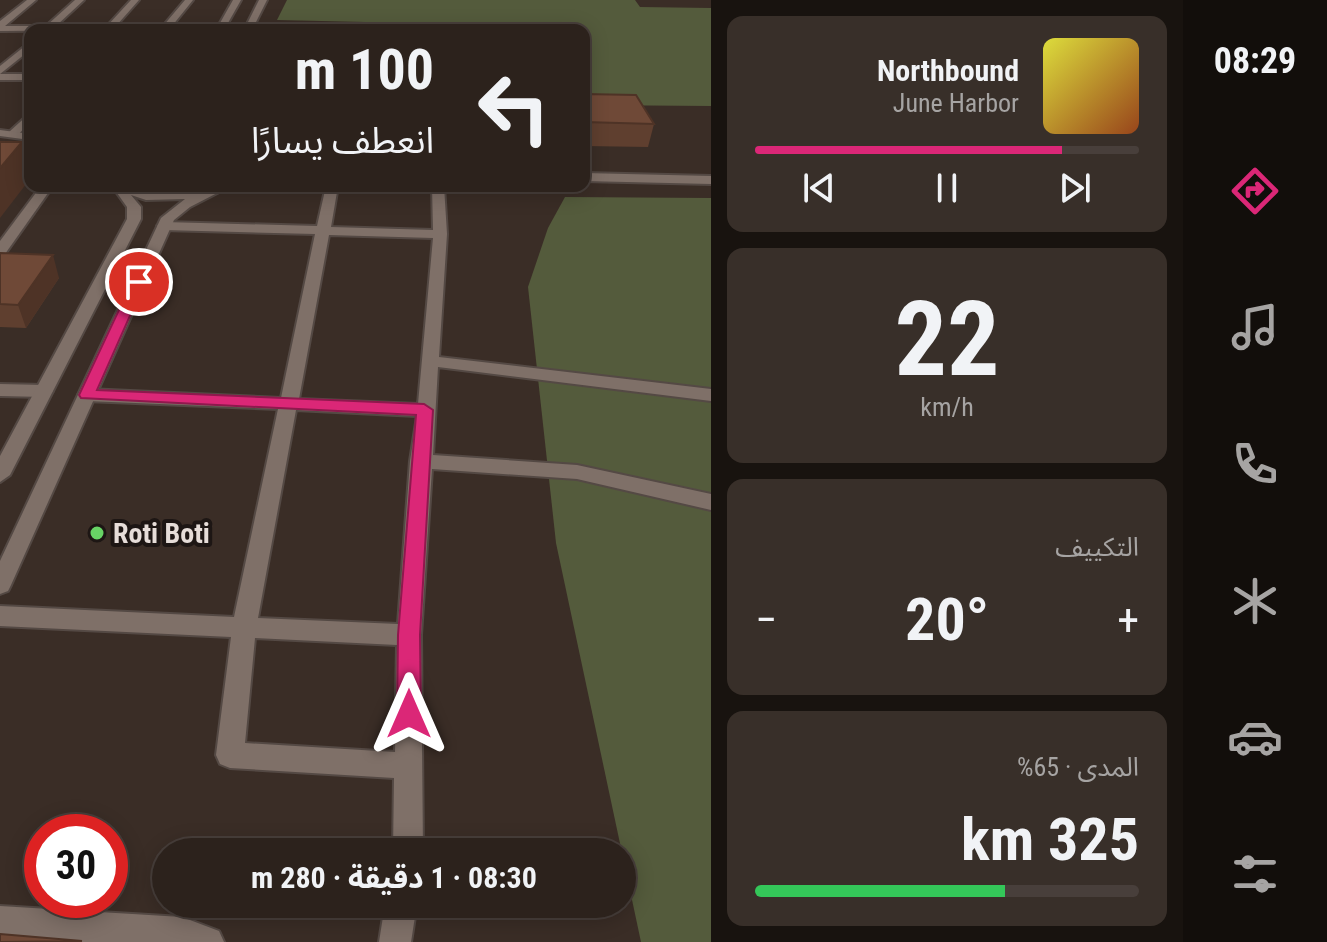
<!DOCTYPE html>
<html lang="ar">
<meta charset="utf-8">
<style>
:root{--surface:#2c221c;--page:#382f29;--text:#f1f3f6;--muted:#a6a4a3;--line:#483f3b;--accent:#db2777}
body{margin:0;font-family:"Roboto Condensed","Noto Sans Arabic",sans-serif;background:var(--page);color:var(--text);direction:rtl;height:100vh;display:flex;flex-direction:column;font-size:30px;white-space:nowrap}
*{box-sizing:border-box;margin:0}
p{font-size:26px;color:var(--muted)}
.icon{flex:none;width:44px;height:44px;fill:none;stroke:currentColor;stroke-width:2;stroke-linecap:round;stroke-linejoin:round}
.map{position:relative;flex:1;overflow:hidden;direction:ltr}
.details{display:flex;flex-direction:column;gap:16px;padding:16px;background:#18130f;width:472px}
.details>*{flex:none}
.banner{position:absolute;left:24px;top:24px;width:566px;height:168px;border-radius:16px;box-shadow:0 4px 20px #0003,0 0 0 2px var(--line);direction:rtl;background:#2c221c;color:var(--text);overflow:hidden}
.speed{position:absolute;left:24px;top:814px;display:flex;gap:16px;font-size:40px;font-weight:700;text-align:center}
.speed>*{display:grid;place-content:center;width:104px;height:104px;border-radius:50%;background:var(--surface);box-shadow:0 4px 20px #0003,0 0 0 2px var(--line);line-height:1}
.speed .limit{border:12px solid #d22;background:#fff;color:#111}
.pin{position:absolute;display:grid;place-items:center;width:68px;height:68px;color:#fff;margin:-34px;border:4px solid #fff;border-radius:50%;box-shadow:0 2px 8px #0007}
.me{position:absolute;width:88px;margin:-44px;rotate:0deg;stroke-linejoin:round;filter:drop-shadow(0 0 6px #0008)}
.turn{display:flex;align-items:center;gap:28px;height:168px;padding:0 24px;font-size:36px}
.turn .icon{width:104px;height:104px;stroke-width:2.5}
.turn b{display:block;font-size:56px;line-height:68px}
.big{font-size:60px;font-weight:700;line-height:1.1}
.details .tile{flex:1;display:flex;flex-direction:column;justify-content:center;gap:12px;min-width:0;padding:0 28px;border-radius:16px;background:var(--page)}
.details .dial{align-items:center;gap:0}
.dial b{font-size:104px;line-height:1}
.song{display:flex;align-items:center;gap:24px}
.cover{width:96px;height:96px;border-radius:12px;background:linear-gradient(135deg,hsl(60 70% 55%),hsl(20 70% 35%))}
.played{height:8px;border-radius:4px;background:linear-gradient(90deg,var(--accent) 80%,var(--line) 80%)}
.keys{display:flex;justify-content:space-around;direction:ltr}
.heat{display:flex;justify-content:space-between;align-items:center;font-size:44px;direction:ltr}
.charge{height:12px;border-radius:6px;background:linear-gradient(90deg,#34c759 65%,var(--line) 0)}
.trip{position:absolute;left:152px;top:838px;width:484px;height:80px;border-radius:40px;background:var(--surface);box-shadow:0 4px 20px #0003,0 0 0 2px var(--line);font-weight:700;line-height:80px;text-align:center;direction:rtl}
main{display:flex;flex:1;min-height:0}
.tab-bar{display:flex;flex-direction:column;width:144px;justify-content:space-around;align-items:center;background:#120e0b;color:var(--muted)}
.tab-bar .icon{width:56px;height:56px}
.tab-bar .selected{color:var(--accent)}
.tab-bar b{font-size:36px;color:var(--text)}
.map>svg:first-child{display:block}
.green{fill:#545b3c}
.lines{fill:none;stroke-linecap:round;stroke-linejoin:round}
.street-casing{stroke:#544944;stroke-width:4}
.secondary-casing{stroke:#544944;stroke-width:4}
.street{fill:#7f7068;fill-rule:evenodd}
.secondary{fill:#7f7068;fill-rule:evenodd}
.wall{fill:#5f3f2f}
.shaded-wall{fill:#4e3326}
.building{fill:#6f4937;stroke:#4e3326;stroke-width:2}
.route{fill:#db2777;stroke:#8e194d;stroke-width:2}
.poi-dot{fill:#68d465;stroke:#1d1614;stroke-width:3}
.labels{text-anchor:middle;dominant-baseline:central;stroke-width:8;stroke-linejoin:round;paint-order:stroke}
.poi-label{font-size:28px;font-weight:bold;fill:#e6ddd9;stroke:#1d1614;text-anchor:start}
</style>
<main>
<nav class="tab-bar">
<b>08:29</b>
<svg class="icon selected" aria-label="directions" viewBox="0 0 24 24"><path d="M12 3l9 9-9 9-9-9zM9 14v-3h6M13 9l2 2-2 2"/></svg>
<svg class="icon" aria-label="music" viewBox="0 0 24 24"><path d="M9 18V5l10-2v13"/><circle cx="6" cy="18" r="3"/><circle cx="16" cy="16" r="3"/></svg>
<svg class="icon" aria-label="phone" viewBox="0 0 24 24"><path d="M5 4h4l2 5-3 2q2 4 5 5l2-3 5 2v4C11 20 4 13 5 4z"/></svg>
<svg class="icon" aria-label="climate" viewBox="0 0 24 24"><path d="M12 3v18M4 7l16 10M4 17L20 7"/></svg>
<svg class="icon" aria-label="car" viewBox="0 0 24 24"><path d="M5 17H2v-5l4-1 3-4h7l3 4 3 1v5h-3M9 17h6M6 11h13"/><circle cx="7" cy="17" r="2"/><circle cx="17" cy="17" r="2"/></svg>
<svg class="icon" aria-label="filters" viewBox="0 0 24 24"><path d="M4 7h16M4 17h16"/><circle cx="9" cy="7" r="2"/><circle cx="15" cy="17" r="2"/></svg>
</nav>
<section class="details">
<div class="tile">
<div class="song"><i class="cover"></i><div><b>Northbound</b><p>June Harbor</p></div></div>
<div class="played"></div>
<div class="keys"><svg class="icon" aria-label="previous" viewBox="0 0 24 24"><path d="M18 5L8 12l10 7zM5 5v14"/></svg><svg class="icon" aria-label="pause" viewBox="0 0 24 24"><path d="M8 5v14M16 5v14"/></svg><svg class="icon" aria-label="next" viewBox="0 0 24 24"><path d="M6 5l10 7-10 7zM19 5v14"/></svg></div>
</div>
<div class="tile dial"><b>22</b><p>km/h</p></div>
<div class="tile"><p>التكييف</p>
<div class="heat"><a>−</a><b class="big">20°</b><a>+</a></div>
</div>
<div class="tile"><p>المدى · 65%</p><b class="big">325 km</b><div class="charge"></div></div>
</section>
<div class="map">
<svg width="711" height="942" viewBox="0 0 711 942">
<rect width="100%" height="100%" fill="#3a2d26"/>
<g class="green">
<polygon points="287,0 635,0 640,7 711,8 711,106 584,105 584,30 418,30 365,22 277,20"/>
<polygon points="565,197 711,198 711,942 641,942 556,543 528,287 548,228"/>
</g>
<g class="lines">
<g class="street-casing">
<g id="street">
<polygon points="27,0 36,0 5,26 46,26 75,0 84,0 56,26 107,26 131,0 139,0 116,26 163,26 185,0 193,0 172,26 239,29 0,31 0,21"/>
<polygon points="30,42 30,50 0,74 0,66"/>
<rect x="0" y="74" width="30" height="6"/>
<polygon points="30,113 30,122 17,136 9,136 9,132"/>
<polygon points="41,186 53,186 5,254 0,255 0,241"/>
<path d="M326,186H338L331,227L433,230L432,186H444L447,234L439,357L711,389V401L438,367L433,455L577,465L711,494V510L577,479L432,469L421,635L423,852H393L394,778L230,768L220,764L216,755L231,637L0,626V606L234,617L278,409L87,401L78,395L87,389L281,398L315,234L164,230L157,226L164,222L317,226ZM329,235L433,238L418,404L299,399ZM296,410L417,416L410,461L398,624L258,618ZM255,638L397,645L395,752L245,743Z"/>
<polygon points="0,384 44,385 53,391 44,397 0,396"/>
<polygon points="385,904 417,904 411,942 379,942"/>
<polygon points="0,906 182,917 219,931 224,942 67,942 0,938"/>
</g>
</g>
<g class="secondary-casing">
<g id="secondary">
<polygon points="233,0 241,0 224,30 216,30"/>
<polygon points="259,0 267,0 252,30 244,30"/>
<polygon points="0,130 30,134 30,140 0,136"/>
<polygon points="0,145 30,149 30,155 0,151"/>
<polygon points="584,173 711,176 711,184 584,181"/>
<path d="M112,186C126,186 138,191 151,192C173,194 196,192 217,186L223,190L190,207L174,220L11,585L8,591L0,594V561L161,218L185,199L146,200L131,195L141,207V219L10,475L0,482V456L127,219V207Z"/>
</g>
</g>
<use href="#street" class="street"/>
<use href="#secondary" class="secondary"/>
</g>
<g class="wall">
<polygon points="584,94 654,124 648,147 584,146"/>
<polygon points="0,253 59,278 26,328 0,327"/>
</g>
<g class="shaded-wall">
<polygon points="22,142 30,170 30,179 0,218 0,168"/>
<polygon points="53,255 59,278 26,328 18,305"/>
</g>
<g class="building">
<polygon points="584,94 636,95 654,124 584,122"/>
<polygon points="0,142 22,142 0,168"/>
<polygon points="0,253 53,255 18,305 0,304"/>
<polygon points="0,934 82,941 0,942"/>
</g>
<polygon class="route" points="139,278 145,282 97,390 424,404 433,410 420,635 421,714 417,721 409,725 400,721 397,714 398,635 416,415 81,398 79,395 132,282"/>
<circle class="poi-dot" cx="97" cy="533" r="8"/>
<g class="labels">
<g class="poi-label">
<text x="113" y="533">Roti Boti</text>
</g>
</g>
</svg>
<div class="speed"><div class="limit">30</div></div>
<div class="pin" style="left:139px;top:282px;background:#d93025"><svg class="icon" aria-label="arrive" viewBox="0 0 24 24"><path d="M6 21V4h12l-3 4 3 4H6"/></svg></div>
<svg class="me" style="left:409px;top:714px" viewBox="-20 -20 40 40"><path d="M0-17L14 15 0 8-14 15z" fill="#db2777" stroke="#fff" stroke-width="4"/></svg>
<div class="trip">08:30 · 1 دقيقة · 280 m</div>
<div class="banner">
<div class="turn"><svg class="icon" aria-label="left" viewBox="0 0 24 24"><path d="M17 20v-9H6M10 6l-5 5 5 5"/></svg><div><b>100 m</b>انعطف يسارًا</div></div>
</div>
</div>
</main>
